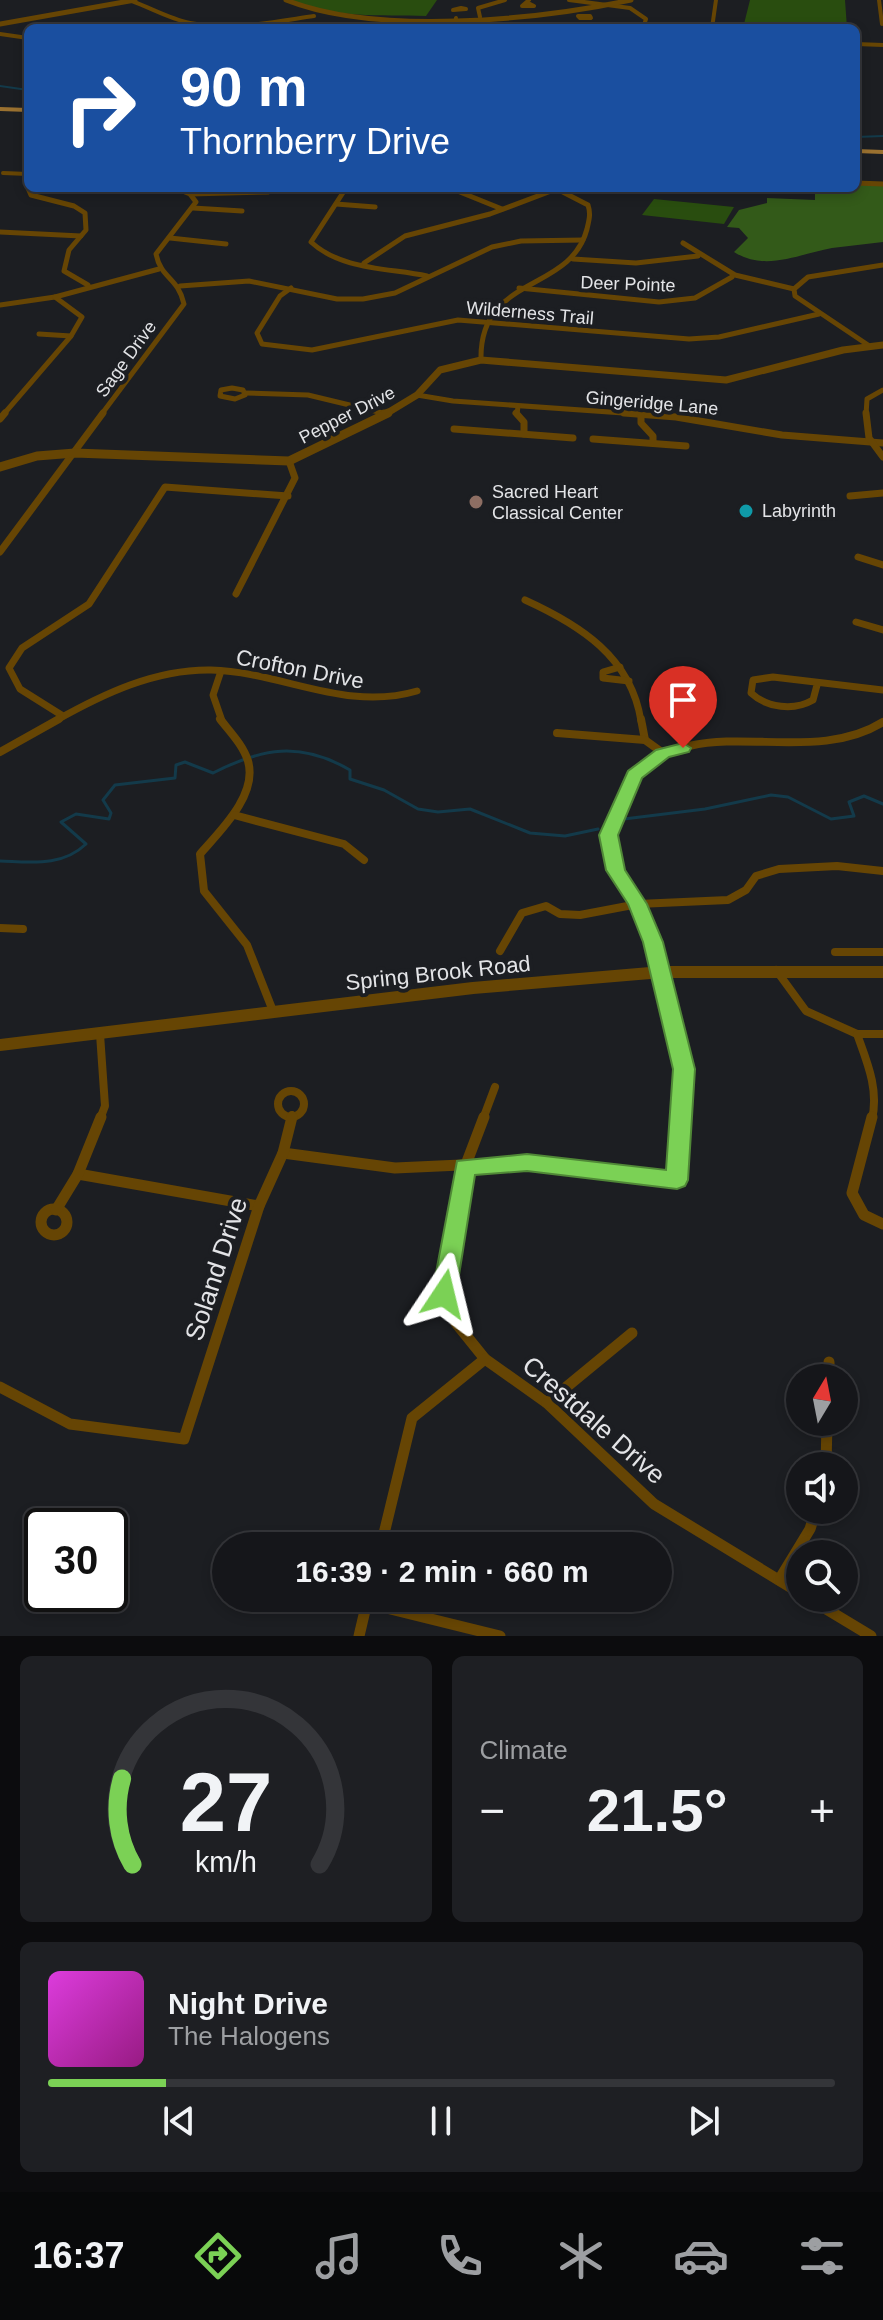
<!DOCTYPE html>
<meta charset="utf-8">
<style>
:root{--surface:#15161a;--page:#1e1f23;--text:#f1f3f6;--muted:#9d9fa2;--line:#343539;--accent:#7bd155}
body{margin:0;font-family:Helvetica,sans-serif;background:var(--page);color:var(--text);height:100vh;display:flex;flex-direction:column;font-size:30px;white-space:nowrap}
*{box-sizing:border-box;margin:0}
p{font-size:26px;color:var(--muted)}
.icon{flex:none;width:44px;height:44px;fill:none;stroke:currentColor;stroke-width:2;stroke-linecap:round;stroke-linejoin:round}
.map{position:relative;height:1636px;overflow:hidden}
.panel{display:flex;flex-direction:column;gap:20px;padding:20px;background:#0c0c0e;flex:1}
.panel>*{flex:none}
.top-card{position:absolute;left:24px;top:24px;width:836px;height:168px;border-radius:12px;box-shadow:0 4px 12px #0003,0 0 0 2px var(--line);background:#1a4fa0;color:#fff;overflow:hidden}
.needle{width:52px;rotate:10deg}
.tools{position:absolute;left:786px;top:1364px;display:grid;gap:16px}
.tools a{display:grid;place-items:center;width:72px;height:72px;border-radius:50%;background:var(--surface);box-shadow:0 4px 12px #0003,0 0 0 2px var(--line);font-size:40px}
.speed{position:absolute;left:24px;top:1508px;display:flex;gap:16px;font-size:40px;font-weight:700;text-align:center}
.speed>*{display:grid;place-content:center;width:104px;height:104px;border-radius:50%;background:var(--surface);box-shadow:0 4px 12px #0003,0 0 0 2px var(--line);line-height:1}
.speed .limit{border:4px solid #111;border-radius:12px;background:#fff;color:#111}
.pin{position:absolute;display:grid;place-items:center;width:68px;height:68px;color:#fff;margin:-82px -34px;border-radius:50% 50% 50% 0;rotate:-45deg;box-shadow:0 0 8px #0007}
.pin .icon{rotate:45deg}
.me{position:absolute;width:88px;margin:-44px;rotate:10deg;stroke-linejoin:round;filter:drop-shadow(0 0 6px #0008)}
.turn{display:flex;align-items:center;gap:28px;height:168px;padding:0 24px;font-size:36px}
.turn .icon{width:104px;height:104px;stroke-width:2.5}
.turn b{display:block;font-size:56px;line-height:68px}
.big{font-size:60px;font-weight:700;line-height:1.1}
.panel .tile{flex:1;display:flex;flex-direction:column;justify-content:center;gap:12px;min-width:0;padding:0 28px;border-radius:12px;background:var(--page)}
.panel .dial{align-items:center;gap:0}
.dial svg{height:208px;overflow:visible;fill:none;stroke:var(--line);stroke-width:7;stroke-linecap:round;text-anchor:middle}
.dial text{fill:var(--text);stroke:none}
.song{display:flex;align-items:center;gap:24px}
.cover{width:96px;height:96px;border-radius:12px;background:linear-gradient(135deg,hsl(300 70% 55%),hsl(310 70% 35%))}
.played{height:8px;border-radius:4px;background:linear-gradient(90deg,var(--accent) 15%,var(--line) 15%)}
.keys{display:flex;justify-content:space-around;direction:ltr}
.heat{display:flex;justify-content:space-between;align-items:center;font-size:44px;direction:ltr}
.panel .tiles{flex:1;display:grid;gap:20px;grid-template-columns:1fr 1fr}
.tile:last-child{grid-column:span 2}
.trip{position:absolute;left:212px;top:1532px;width:460px;height:80px;border-radius:40px;background:var(--surface);box-shadow:0 4px 12px #0003,0 0 0 2px var(--line);font-weight:700;line-height:80px;text-align:center}
.tabs{display:flex;height:128px;justify-content:space-around;align-items:center;background:#08090a;color:var(--muted)}
.tabs .icon{width:56px;height:56px}
.tabs .current{color:var(--accent)}
.tabs b{font-size:36px;color:var(--text)}
.map>svg:first-child{display:block}
.green{fill:#294d0f}
.forest{fill:#335a19}
.lines{fill:none;stroke-linecap:round;stroke-linejoin:round}
.stream-far1{stroke:#133a4a;stroke-width:2}
.stream{stroke:#133a4a;stroke-width:3}
.minor-far4{stroke:#664504;stroke-width:4}
.minor-far3{stroke:#664504;stroke-width:5}
.minor-far2{stroke:#664504;stroke-width:7}
.minor-far1{stroke:#664504;stroke-width:8}
.minor{stroke:#664504;stroke-width:11}
.tertiary-far3{stroke:#664504;stroke-width:5}
.tertiary-far2{stroke:#664504;stroke-width:7}
.tertiary-far1{stroke:#664504;stroke-width:9}
.tertiary{stroke:#664504;stroke-width:12}
.primary{fill:#9a7130;fill-rule:evenodd}
.route{fill:#7bd155;stroke:#508837;stroke-width:2}
.education-dot{fill:#8d6e63;stroke:#1c1e22;stroke-width:3}
.culture-dot{fill:#0f9aa8;stroke:#1c1e22;stroke-width:3}
.labels{text-anchor:middle;dominant-baseline:central;stroke-width:8;stroke-linejoin:round;paint-order:stroke}
.far-street-label{font-size:18px;fill:#e3e4e7;stroke:#1c1e22}
.far-poi-label{font-size:18px;fill:#e3e4e7;stroke:#1c1e22;text-anchor:start}
.street-label{font-size:22px;fill:#e3e4e7;stroke:#1c1e22}
.near-street-label{font-size:26px;fill:#e3e4e7;stroke:#1c1e22}
</style>
<div class="map">
<svg width="883" height="1636" viewBox="0 0 883 1636">
<rect width="100%" height="100%" fill="#1c1e22"/>
<g class="green">
<path d="M291,0H437L426,16C380,15 334,18 291,0Z"/>
<polygon points="750,0 845,0 847,28 743,28"/>
<polygon points="654,199 734,207 724,224 642,215"/>
</g>
<path class="forest" d="M856,184L883,185V242C866,244 849,246 832,248C799,254 765,272 734,252L748,238L739,228L727,227L739,210L767,203V198L815,200V188H856Z"/>
<g class="lines">
<g class="stream-far1">
<polyline points="0,86 28,90"/>
<polyline points="856,137 883,136"/>
</g>
<g class="stream">
<polyline points="624,819 705,809 771,795 788,797 831,819 854,816 849,802 864,796 883,804"/>
<path d="M0,861C31,862 62,867 86,844L61,822L76,814L109,819L111,813L103,800L115,785L175,778L176,765L185,762L213,773C262,748 300,741 350,770V779L384,790L418,809L438,812L470,809L530,833L565,836L598,829"/>
</g>
<g class="minor-far4">
<polyline points="569,0 630,8 646,19 643,28"/>
<polyline points="879,0 882,24"/>
<path d="M132,1C151,8 170,19 190,23C231,31 273,22 314,16"/>
<polyline points="528,3 534,6 522,6 529,0"/>
<polygon points="461,8 466,9 453,10"/>
<polygon points="578,16 590,16 591,18 580,18"/>
<polyline points="480,17 478,8 505,0"/>
<polyline points="454,28 456,18"/>
<polyline points="712,28 716,0"/>
<polyline points="0,34 28,38"/>
<polyline points="856,44 883,45"/>
<polyline points="3,173 28,174"/>
</g>
<g class="minor-far3">
<polyline points="856,183 883,184"/>
<polyline points="28,188 31,195 74,206 85,213 86,230 69,250 64,271 88,285"/>
<path d="M346,188L311,242C341,270 389,268 427,276"/>
<polyline points="450,188 502,209"/>
<polyline points="190,194 268,192 275,188"/>
<polyline points="336,204 375,207"/>
<polyline points="193,208 242,211"/>
<polyline points="0,232 81,236"/>
<polyline points="170,238 226,244"/>
<polyline points="683,243 735,275 794,289"/>
<polyline points="573,259 636,263 698,256"/>
<polyline points="364,263 405,236 490,214 559,188"/>
<polyline points="180,286 249,281 337,299 363,299 395,293 492,247 521,241 583,240"/>
<polyline points="291,288 280,296 257,333 262,344 312,350 458,320 689,339 719,337 819,314"/>
<polyline points="519,288 659,302 695,298 732,277"/>
<polyline points="0,305 55,297"/>
<polyline points="39,334 71,336"/>
<polyline points="868,345 795,296 794,289 808,277 883,265"/>
<path d="M481,360C479,274 570,294 587,229C589,220 591,214 588,205L555,188"/>
<polygon points="232,388 243,390 245,395 235,399 220,396 221,390"/>
<polyline points="245,393 308,395 387,414"/>
<polyline points="417,395 453,401 652,415"/>
<polyline points="3,415 71,336 82,317 55,297 159,269"/>
<path d="M101,415L184,304C178,277 161,279 156,254L196,202L190,194L175,188"/>
<polyline points="517,415 518,406"/>
<polyline points="866,415 867,399 883,390"/>
</g>
<g class="minor-far2">
<polyline points="384,413 387,414"/>
<polyline points="516,413 524,422 524,434"/>
<polyline points="624,413 676,417 782,435 883,443"/>
<polyline points="866,413 869,438 883,457"/>
<polyline points="641,416 641,423 653,436 653,443"/>
<polyline points="0,419 5,413"/>
<polyline points="454,429 573,438"/>
<polyline points="593,439 686,446"/>
<polyline points="850,496 883,493"/>
<polyline points="0,552 103,413"/>
<polyline points="858,557 883,565"/>
<polyline points="236,594 295,478 289,461"/>
<path d="M525,600C580,625 631,657 641,721"/>
<polyline points="856,622 883,630"/>
<polyline points="620,667 603,672 603,678 629,681"/>
<polyline points="221,671 213,695 222,721"/>
<path d="M817,685L813,700C794,711 767,708 751,693L753,680L773,677L883,690"/>
<polyline points="63,716 20,689 9,668 22,648 89,604 165,487 288,496"/>
<path d="M55,721C103,694 155,669 211,670C283,672 345,712 417,691"/>
</g>
<g class="minor-far1">
<path d="M220,719C230,732 243,745 248,761C258,795 220,831 200,854L204,891L247,945L273,1011"/>
<polyline points="641,719 645,740 663,753"/>
<polyline points="557,733 645,740"/>
<polyline points="0,752 59,719"/>
<polyline points="234,815 344,844 364,860"/>
<polyline points="0,928 23,929"/>
<polyline points="500,951 522,913 546,906 560,914 580,915 638,904 728,900 746,890 756,876 779,869 837,866 883,871"/>
<polyline points="835,952 883,952"/>
<polyline points="776,970 806,1011 857,1034"/>
<polyline points="100,1034 105,1106 100,1119"/>
<circle cx="291" cy="1104" r="13"/>
<polyline points="291,1119 292,1115"/>
<polyline points="483,1119 495,1087"/>
<path d="M682,1119C687,1056 675,987 648,930C636,903 616,877 610,847C606,825 617,803 630,785C688,703 804,772 883,722"/>
<path d="M872,1119C879,1089 867,1062 857,1034H883"/>
</g>
<g class="minor">
<polyline points="484,1117 465,1167 444,1294 456,1323 485,1359 547,1403 654,1504 800,1593"/>
<polyline points="872,1117 852,1193 864,1215 883,1224"/>
<polyline points="283,1153 395,1168 527,1162 677,1180 682,1117"/>
<polyline points="78,1174 259,1206"/>
<circle cx="54" cy="1222" r="13"/>
<polyline points="56,1210 78,1174 101,1117"/>
<polyline points="829,1362 829,1378"/>
<polyline points="0,1387 70,1424 184,1439 259,1206 283,1153 292,1117"/>
<polyline points="547,1403 632,1333"/>
<polyline points="826,1466 827,1422"/>
<polyline points="381,1546 412,1418 485,1359"/>
<polyline points="779,1580 810,1529 816,1510"/>
<polyline points="808,1598 871,1636"/>
<polyline points="366,1603 500,1636"/>
<polyline points="359,1636 367,1602"/>
</g>
<g class="tertiary-far3">
<path d="M286,0C376,36 537,20 631,0"/>
<polyline points="0,24 135,0"/>
</g>
<polyline class="tertiary-far2" points="384,415 417,395 440,370 481,360 726,380 843,350 883,345"/>
<polyline class="tertiary-far1" points="0,467 37,456 75,453 289,461 388,413"/>
<polyline class="tertiary" points="0,1045 473,988 662,972 883,972"/>
<g class="primary">
<polygon points="0,107 28,108 28,112 0,111"/>
<polygon points="856,149 883,150 883,154 856,153"/>
</g>
</g>
<polygon class="route" points="683,743 691,748 689,752 669,757 642,778 618,835 625,870 647,904 663,942 695,1069 688,1180 685,1186 677,1189 527,1171 475,1175 456,1294 452,1301 444,1304 435,1301 432,1294 457,1161 527,1154 666,1170 673,1069 643,942 628,904 606,870 599,835 628,771 656,750"/>
<circle class="education-dot" cx="476" cy="502" r="8"/>
<circle class="culture-dot" cx="746" cy="511" r="8"/>
<g class="labels">
<g class="far-street-label">
<text transform="translate(628 284) rotate(2)">Deer Pointe</text>
<text transform="translate(530 313) rotate(5)">Wilderness Trail</text>
<text transform="translate(126 359) rotate(-54)">Sage Drive</text>
<text transform="translate(652 403) rotate(5)">Gingeridge Lane</text>
<text transform="translate(347 415) rotate(-27)">Pepper Drive</text>
</g>
<g class="far-poi-label">
<text x="492" y="492">Sacred Heart<tspan x="492" dy="21">Classical Center</tspan></text>
<text x="762" y="511">Labyrinth</text>
</g>
<g class="street-label">
<text transform="translate(300 669) rotate(11)">Crofton Drive</text>
<text transform="translate(438 973) rotate(-6)">Spring Brook Road</text>
</g>
<g class="near-street-label">
<text transform="translate(216 1269) rotate(-72)">Soland Drive</text>
<text transform="translate(594 1420) rotate(41)">Crestdale Drive</text>
</g>
</g>
</svg>
<div class="tools">
<a><svg class="needle" viewBox="-14 -14 28 28"><path d="M0-13l5 13h-10z" fill="#e53935"/><path d="M0 13l5-13h-10z" fill="#9d9fa2"/></svg></a>
<a><svg class="icon" aria-label="sound" viewBox="0 0 24 24"><path d="M4 9h4l5-4v14l-5-4H4zM17 9q2 3 0 6"/></svg></a>
<a><svg class="icon" aria-label="search" viewBox="0 0 24 24"><circle cx="10" cy="10" r="6"/><path d="M15 15l6 6"/></svg></a>
</div>
<div class="speed"><div class="limit">30</div></div>
<div class="pin" style="left:683px;top:748px;background:#d93025"><svg class="icon" aria-label="arrive" viewBox="0 0 24 24"><path d="M6 21V4h12l-3 4 3 4H6"/></svg></div>
<svg class="me" style="left:444px;top:1294px" viewBox="-20 -20 40 40"><path d="M0-17L14 15 0 8-14 15z" fill="#7bd155" stroke="#fff" stroke-width="4"/></svg>
<div class="trip">16:39 · 2 min · 660 m</div>
<div class="top-card">
<div class="turn"><svg class="icon" aria-label="right" viewBox="0 0 24 24"><path d="M7 20v-9h11M14 6l5 5-5 5"/></svg><div><b>90 m</b>Thornberry Drive</div></div>
</div>
</div>
<section class="panel">
<div class="tiles">
<div class="tile dial"><svg viewBox="0 0 100 80">
<path d="M14 69A42 42 0 1 1 86 69"/>
<path d="M14 69A42 42 0 0 1 10 36" stroke="#7bd155"/>
<text x="50" y="56" font-size="32" font-weight="700">27</text>
<text x="50" y="72" font-size="11">km/h</text>
</svg></div>
<div class="tile"><p>Climate</p>
<div class="heat"><a>−</a><b class="big">21.5°</b><a>+</a></div>
</div>
<div class="tile">
<div class="song"><i class="cover"></i><div><b>Night Drive</b><p>The Halogens</p></div></div>
<div class="played"></div>
<div class="keys"><svg class="icon" aria-label="previous" viewBox="0 0 24 24"><path d="M18 5L8 12l10 7zM5 5v14"/></svg><svg class="icon" aria-label="pause" viewBox="0 0 24 24"><path d="M8 5v14M16 5v14"/></svg><svg class="icon" aria-label="next" viewBox="0 0 24 24"><path d="M6 5l10 7-10 7zM19 5v14"/></svg></div>
</div>
</div>
</section>
<nav class="tabs">
<b>16:37</b>
<svg class="icon current" aria-label="directions" viewBox="0 0 24 24"><path d="M12 3l9 9-9 9-9-9zM9 14v-3h6M13 9l2 2-2 2"/></svg>
<svg class="icon" aria-label="music" viewBox="0 0 24 24"><path d="M9 18V5l10-2v13"/><circle cx="6" cy="18" r="3"/><circle cx="16" cy="16" r="3"/></svg>
<svg class="icon" aria-label="phone" viewBox="0 0 24 24"><path d="M5 4h4l2 5-3 2q2 4 5 5l2-3 5 2v4C11 20 4 13 5 4z"/></svg>
<svg class="icon" aria-label="climate" viewBox="0 0 24 24"><path d="M12 3v18M4 7l16 10M4 17L20 7"/></svg>
<svg class="icon" aria-label="car" viewBox="0 0 24 24"><path d="M5 17H2v-5l4-1 3-4h7l3 4 3 1v5h-3M9 17h6M6 11h13"/><circle cx="7" cy="17" r="2"/><circle cx="17" cy="17" r="2"/></svg>
<svg class="icon" aria-label="filters" viewBox="0 0 24 24"><path d="M4 7h16M4 17h16"/><circle cx="9" cy="7" r="2"/><circle cx="15" cy="17" r="2"/></svg>
</nav>
